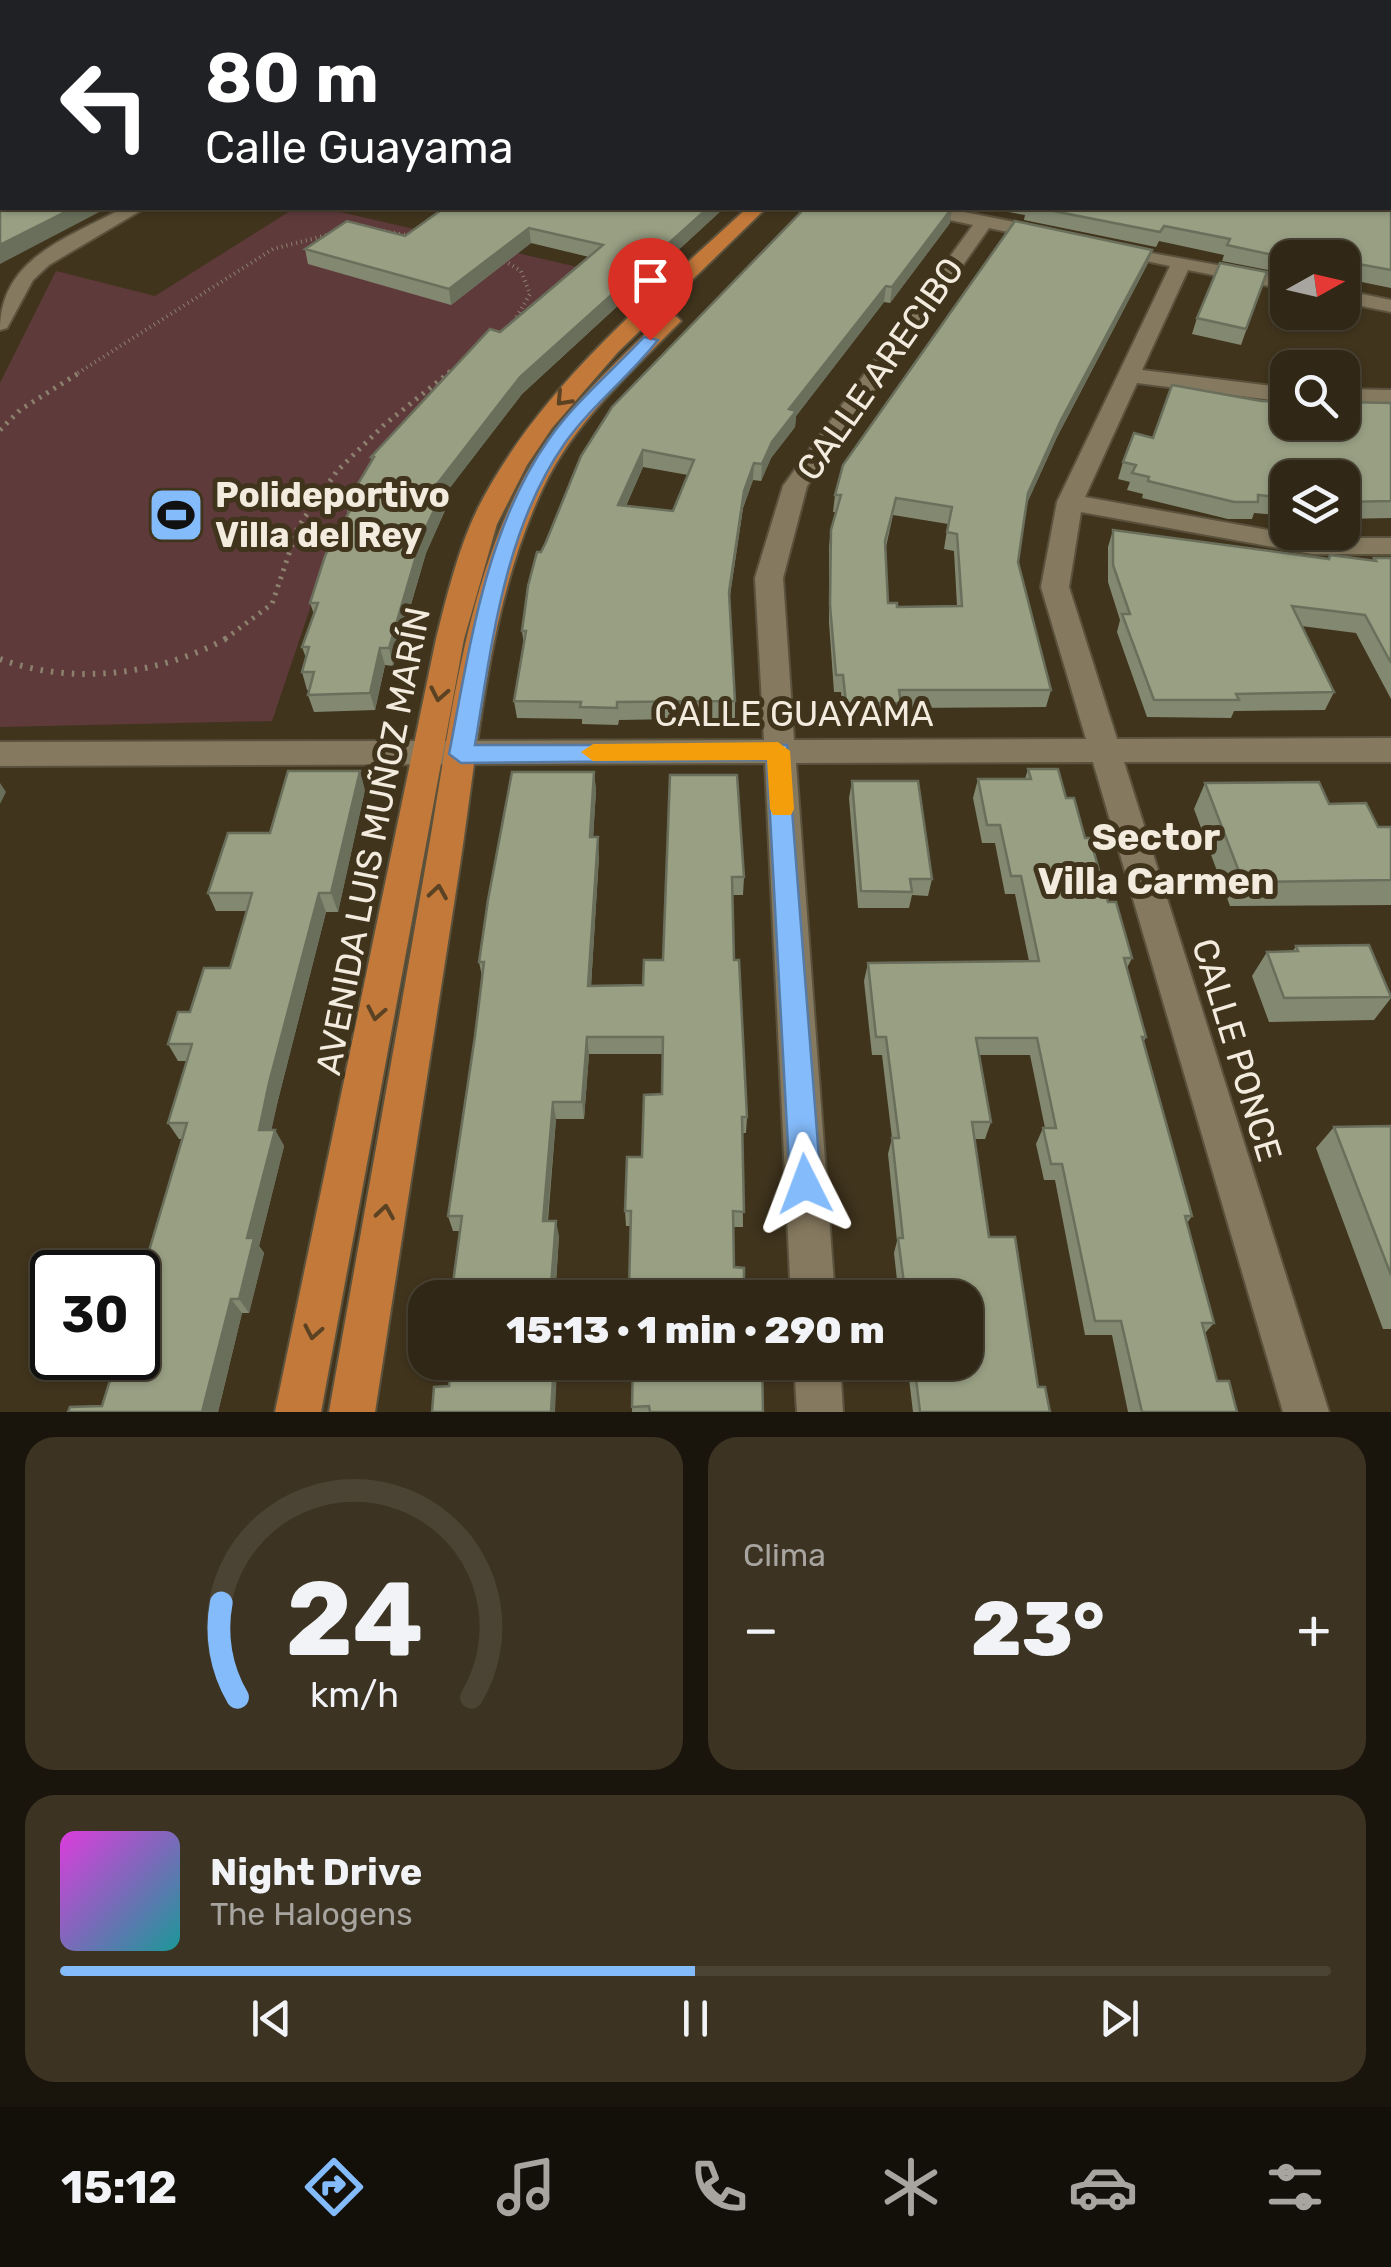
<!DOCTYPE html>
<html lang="es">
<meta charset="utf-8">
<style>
:root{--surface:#302716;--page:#3c3323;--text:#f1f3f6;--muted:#a8a5a1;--line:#4b4435;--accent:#84bbfb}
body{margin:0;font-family:Rubik,sans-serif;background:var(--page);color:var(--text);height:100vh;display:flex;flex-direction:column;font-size:38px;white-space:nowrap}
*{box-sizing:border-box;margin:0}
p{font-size:32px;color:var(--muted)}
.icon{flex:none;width:55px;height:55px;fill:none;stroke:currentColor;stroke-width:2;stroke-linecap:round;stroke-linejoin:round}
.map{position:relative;height:1412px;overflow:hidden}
.side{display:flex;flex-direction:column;gap:25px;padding:25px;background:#1a150c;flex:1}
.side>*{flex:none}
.top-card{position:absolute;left:0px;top:0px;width:1392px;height:210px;box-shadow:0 2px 8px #0004,0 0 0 2px var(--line);background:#202124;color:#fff;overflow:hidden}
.needle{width:65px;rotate:82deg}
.buttons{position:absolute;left:1270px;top:240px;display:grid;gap:20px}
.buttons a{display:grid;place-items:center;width:90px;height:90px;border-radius:20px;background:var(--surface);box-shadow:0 2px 8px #0004,0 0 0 2px var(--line);font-size:50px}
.speed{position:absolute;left:30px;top:1250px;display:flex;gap:20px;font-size:50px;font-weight:700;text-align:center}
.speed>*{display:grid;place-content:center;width:130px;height:130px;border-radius:50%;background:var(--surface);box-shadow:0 2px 8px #0004,0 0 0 2px var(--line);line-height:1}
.speed .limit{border:5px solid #111;border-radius:15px;background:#fff;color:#111}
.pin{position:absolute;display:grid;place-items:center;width:85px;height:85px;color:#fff;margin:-102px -42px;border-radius:50% 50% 50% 0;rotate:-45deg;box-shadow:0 0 10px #0007}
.pin .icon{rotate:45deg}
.me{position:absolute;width:110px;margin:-55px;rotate:357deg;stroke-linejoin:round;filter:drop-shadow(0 0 8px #0008)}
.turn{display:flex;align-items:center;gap:35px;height:210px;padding:0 40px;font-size:45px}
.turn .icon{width:130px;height:130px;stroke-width:2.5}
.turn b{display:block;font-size:70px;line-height:85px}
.big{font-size:75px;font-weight:800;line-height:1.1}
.side .tile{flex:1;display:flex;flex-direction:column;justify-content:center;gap:15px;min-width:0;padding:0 35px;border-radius:30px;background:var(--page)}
.side .dial{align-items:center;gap:0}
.dial svg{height:260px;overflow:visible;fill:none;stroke:var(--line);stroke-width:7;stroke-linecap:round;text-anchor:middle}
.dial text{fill:var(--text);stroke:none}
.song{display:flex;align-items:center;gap:30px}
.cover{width:120px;height:120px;border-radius:15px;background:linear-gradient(135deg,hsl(300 70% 55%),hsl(180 70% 35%))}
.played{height:10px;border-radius:5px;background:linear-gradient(90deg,var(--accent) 50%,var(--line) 50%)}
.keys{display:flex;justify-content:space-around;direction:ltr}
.heat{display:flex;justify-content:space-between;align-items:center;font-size:55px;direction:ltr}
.side .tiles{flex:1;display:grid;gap:25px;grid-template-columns:1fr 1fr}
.tile:last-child{grid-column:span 2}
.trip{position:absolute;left:408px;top:1280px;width:575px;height:100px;border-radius:30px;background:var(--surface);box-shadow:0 2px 8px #0004,0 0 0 2px var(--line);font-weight:800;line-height:100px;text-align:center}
.tabs{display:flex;height:160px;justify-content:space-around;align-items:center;background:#131009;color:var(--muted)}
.tabs .icon{width:70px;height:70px}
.tabs .current{color:var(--accent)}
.tabs b{font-size:45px;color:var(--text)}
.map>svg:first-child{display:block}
.green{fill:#5f3a3b}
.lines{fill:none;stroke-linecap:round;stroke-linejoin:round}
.minor-casing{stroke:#5b523d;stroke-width:4}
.primary-casing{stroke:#5b523d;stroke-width:4}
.path-far2{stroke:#8b816d;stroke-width:4;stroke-dasharray:1 4;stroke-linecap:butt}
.path-far1{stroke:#8b816d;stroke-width:5;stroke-dasharray:2.5 6;stroke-linecap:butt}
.path{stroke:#8b816d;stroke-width:6;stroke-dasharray:2.5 8;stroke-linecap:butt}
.minor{fill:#85795f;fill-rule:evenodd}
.primary{fill:#c3793a;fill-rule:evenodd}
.wall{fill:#838971;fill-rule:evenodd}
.shaded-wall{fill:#6a6f5c}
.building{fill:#989f83;stroke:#6a6f5c;stroke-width:2.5;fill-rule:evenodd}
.oneway{stroke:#5a4223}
.route{fill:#84bbfb;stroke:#567aa3;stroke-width:2.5}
.slow{fill:#f59e0b}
.labels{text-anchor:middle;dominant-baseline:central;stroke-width:10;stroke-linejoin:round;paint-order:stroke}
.street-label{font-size:35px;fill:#f3ecde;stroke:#40341d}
.poi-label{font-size:35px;font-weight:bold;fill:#f3ecde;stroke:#40341d;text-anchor:start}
.neighbourhood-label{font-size:38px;font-weight:bold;fill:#f3ecde;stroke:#40341d}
</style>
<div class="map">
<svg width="1391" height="1412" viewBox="0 0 1391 1412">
<rect width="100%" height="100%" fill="#40341d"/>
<polygon class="green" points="295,208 323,208 582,268 324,567 272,721 0,727 0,383 56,271 155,296"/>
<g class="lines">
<g class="minor-casing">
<g id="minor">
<polygon points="170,0 206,0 208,2 172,2"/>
<path d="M123,208H145L49,265L33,280L7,328L0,330C0,258 68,238 123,208Z"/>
<polygon points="911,208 944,208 1050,229 1060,235 1050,241 989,228 807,486 783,578 794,740 1086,739 1041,587 1057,502 1170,266 1102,252 1102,244 1288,278 1288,290 1188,270 1142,370 1288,388 1288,402 1137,383 1085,497 1312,538 1391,538 1391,554 1312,554 1081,512 1069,587 1117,739 1391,738 1391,762 1124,762 1329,1412 1283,1412 1093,762 796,763 835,1298 791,1298 765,763 0,766 0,742 764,740 755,578 783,486 973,225 913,212"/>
<polygon points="1342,290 1391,300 1391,312 1342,302"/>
<polygon points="1342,389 1391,390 1391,404 1342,403"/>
<polygon points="794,1362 840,1362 843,1412 797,1412"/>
</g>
</g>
<g class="primary-casing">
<g id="primary">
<polygon points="245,0 272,0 274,2 247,2"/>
<polygon points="335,0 361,0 363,2 337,2"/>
<path d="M747,208H766L618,352L552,428L527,465L497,524L464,639L321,1412H275L436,639C447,595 458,549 478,508C540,386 649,299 747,208Z"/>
<path d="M670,315L677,317L681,321L677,325C628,375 573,424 543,488C488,605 479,739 460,865C432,1047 403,1230 375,1412H329C361,1231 394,1050 425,869C448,742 460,607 518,489C551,421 609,369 663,317Z"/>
</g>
</g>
<g class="path-far2">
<polyline points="384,231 411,236"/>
<polyline points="500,258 521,271 530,294 516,318"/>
<polyline points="78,373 273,249 331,234"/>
<polyline points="448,373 452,370"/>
</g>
<g class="path-far1">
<polyline points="0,430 20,410 82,371"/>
<polyline points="225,639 272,604 298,527 337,471 384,425 451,371"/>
</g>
<path class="path" d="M0,659C73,686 161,675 229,637"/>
<use href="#minor" class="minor"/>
<use href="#primary" class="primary"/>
</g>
<g class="wall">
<polygon points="373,0 1391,0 1391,288 1342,278 1342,258 1288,258 1288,266 1271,263 1268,270 1222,261 1224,255 1159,241 1156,247 1024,220 1025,215 986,208 1390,208 1390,2 373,2"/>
<polygon points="444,208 724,208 522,394 445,494 447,506 426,553 393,666 385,665 375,710 314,712 308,695 310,690 307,690 302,672 306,658 302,647 314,614 310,603 348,514 346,504 372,462 371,457 500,332 589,257 531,243 451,305 308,264 305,249 405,236"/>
<path d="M805,208L950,223L890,303L884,302L796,416L795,427L771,458L761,481L753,480L743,508L729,602L735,701V718L619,720L618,725L582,724V719L517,718L514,701L524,646L522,631L541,552ZM643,467L688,475L673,511L626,506Z"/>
<path d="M1152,250L1147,265L1057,437L1026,505L1018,562L1051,690L1046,707L900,708L898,720H844L841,692H834L829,622V547L831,530L836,512H833L835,495ZM893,515L948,524L944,549L954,551L957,606L897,607L888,603L886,547Z"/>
<polygon points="1267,272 1241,345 1192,334 1197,318"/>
<polygon points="1261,401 1391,403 1391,518 1342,519 1342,478 1288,478 1288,516 1254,513 1252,519 1228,519 1142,498 1143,494 1127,490 1130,482 1118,479 1123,462 1153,438"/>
<polygon points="1113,530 1328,559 1330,555 1373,560 1374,558 1391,558 1391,699 1356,633 1301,626 1334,692 1325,710 1234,711 1231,718 1147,717 1117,632 1120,620 1108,582 1108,547"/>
<polygon points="1028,769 1066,798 1085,838 1108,902 1132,958 1127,968 1146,1037 1144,1041 1192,1216 1187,1223 1214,1323 1205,1333 1217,1381 1237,1412 1128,1412 1112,1335 1085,1335 1055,1180 1044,1180 1036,1144 1043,1128 1045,1128 1030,1055 979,1055 991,1122 985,1139 974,1139 989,1237 1038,1387 1050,1412 913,1412 907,1362 965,1362 965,1298 899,1298 894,1253 897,1241 888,1154 892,1138 882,1055 872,1055 864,981 868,963 1029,961 1015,894 1005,894 995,843 982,843 973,798 978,779 1025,779"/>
<polygon points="594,772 596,791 593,837 599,856 591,986 643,985 663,960 670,775 744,877 743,895 732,895 734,960 747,1117 746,1133 742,1133 743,1227 734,1227 734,1267 744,1298 629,1298 631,1226 626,1226 625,1211 662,1094 663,1054 589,1054 584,1119 556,1119 548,1221 559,1236 555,1298 451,1298 460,1231 453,1231 448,1216 475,1036 482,976 479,962"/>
<polygon points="852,781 932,879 928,896 912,895 909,908 858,908 849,798"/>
<polygon points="1205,783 1329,804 1378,827 1391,827 1391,905 1230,906 1194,809"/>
<polygon points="365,790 338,912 326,912 278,1100 271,1130 275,1130 284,1146 259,1246 264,1253 249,1313 242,1313 218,1412 68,1412 102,1406 182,1139 179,1139 168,1123 187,1061 178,1061 168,1044 190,1012 230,968 246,911 216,911 208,893 270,833"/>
<polygon points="1296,946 1391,994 1391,998 1374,1020 1269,1022 1252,976 1267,952 1293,951"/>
<polygon points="1391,1126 1391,1329 1383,1329 1316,1148 1334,1127"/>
<polygon points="633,1362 763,1412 632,1412"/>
</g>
<g class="shaded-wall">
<polygon points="73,208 107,208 0,264 0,245"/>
<polygon points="708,208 724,208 522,394 445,494 447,506 426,553 393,666 389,648 422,536 434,488 520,377"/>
<polygon points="952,208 950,223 890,303 892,287"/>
<polygon points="529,228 531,243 451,305 449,289"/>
<polygon points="1152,250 1147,265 1057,437 1024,510 1028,493 1061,420"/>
<polygon points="886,286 884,302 796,416 795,427 771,458 761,481 762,464 789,409"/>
<polygon points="643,450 643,467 619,522 618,505"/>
<polygon points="754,463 753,480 743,508 728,609 729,592 744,491"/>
<polygon points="380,648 385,665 375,710 370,693"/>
<polygon points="360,771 365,790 338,912 331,893"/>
<polygon points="594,772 596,791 592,856 590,837"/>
<polygon points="0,783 6,792 0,804"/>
<polygon points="598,837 599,856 590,1003 588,986"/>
<polygon points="319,893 326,912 278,1100 268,1146 259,1130 269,1083"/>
<polygon points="587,1037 589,1054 584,1119 582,1102"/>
<polygon points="553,1102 556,1119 546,1236 543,1221"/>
<polygon points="275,1130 284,1146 259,1246 264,1253 249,1313 239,1299 247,1238"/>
<polygon points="556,1221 559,1236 555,1298 550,1298"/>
<polygon points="231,1299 242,1313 218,1412 202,1412"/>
<polygon points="554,1362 555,1362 557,1370 555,1412 551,1412"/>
</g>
<g class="building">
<polygon points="390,0 1391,0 1391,270 1342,261 1342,258 1327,258 1276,247 1273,255 1227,245 1230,239 1164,226 1160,232 1038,208 1390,208 1390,2 397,2"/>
<polygon points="2,111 2,208 73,208 0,245 0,112"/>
<polygon points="444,208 708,208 520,377 434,488 444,489 422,536 389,648 380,648 370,693 308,695 314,672 302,672 309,647 302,647 318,603 310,603 325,556 353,505 346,504 374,457 371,457 490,329 500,332 603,245 529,228 449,289 305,249 347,221 405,236"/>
<path d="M805,208H952L892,287L886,286L789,409L796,411L772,442L762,464L754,463L744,491L729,592L735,701L617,702V708L580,707L581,702L514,701L526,631H522L528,586L537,552H541L546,542L581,456L612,407ZM643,450L694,460L673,511L618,505Z"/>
<path d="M1015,221L1152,250L1061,420L1028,493L1018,562L1051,690H899L901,703H846L843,675H836L830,605L831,530L841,495H835L843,465ZM896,498L952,507L947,532L957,534L962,606L897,607V603H888L885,541Z"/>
<polygon points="1220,263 1267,272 1246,329 1197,318"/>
<polygon points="1172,385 1261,401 1288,402 1288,422 1342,422 1342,402 1391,403 1391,501 1342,502 1342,478 1288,478 1288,498 1258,495 1258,502 1234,502 1148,481 1149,477 1132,473 1136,465 1123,462 1134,433 1153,438"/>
<polygon points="1113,530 1329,559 1330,555 1376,561 1374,558 1391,558 1391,663 1365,615 1292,606 1334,692 1236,694 1239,700 1154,700 1122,614 1130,614 1113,565"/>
<polygon points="1028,769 1058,769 1066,798 1074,798 1085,838 1090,838 1108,902 1116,902 1132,958 1124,958 1146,1037 1142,1037 1192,1216 1185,1216 1214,1323 1202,1323 1217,1381 1229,1381 1237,1412 1142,1412 1121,1321 1095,1321 1062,1164 1051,1164 1043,1128 1056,1128 1037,1038 976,1038 991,1122 972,1122 989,1237 1015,1237 1038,1387 1045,1387 1050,1412 920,1412 914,1362 965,1362 965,1298 906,1298 898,1238 903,1238 892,1138 899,1138 886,1037 876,1037 868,963 1039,961 1021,876 1011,876 1000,825 987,825 978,779 1031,779"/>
<polygon points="288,771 360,771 331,893 319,893 269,1083 259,1130 275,1130 247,1238 254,1238 239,1299 231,1299 202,1412 68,1412 70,1407 102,1406 117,1358 138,1358 138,1288 187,1123 168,1123 192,1044 168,1044 178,1012 190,1012 204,968 230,968 252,893 208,893 228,833 270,833"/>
<polygon points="512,772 594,772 590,837 598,837 588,986 643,985 644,960 663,960 670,775 737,775 744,877 732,877 734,960 739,960 747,1117 742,1117 744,1212 733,1211 734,1267 744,1268 744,1298 634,1298 635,1290 629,1290 631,1211 625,1211 627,1157 642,1157 644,1095 662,1094 663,1037 587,1037 582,1102 553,1102 543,1221 556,1221 550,1298 451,1298 462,1216 448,1216 475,1036 484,962 479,962 488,900"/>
<polygon points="852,781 918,781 932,879 910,879 912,892 861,891"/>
<polygon points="1319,782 1329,804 1366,803 1378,827 1391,827 1391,880 1243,882 1205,783"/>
<polygon points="1369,945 1391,997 1284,998 1267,952 1298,951 1296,946"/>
<polygon points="1391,1126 1391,1275 1334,1127"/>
<polygon points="450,1362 554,1362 551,1412 432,1412 434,1387 449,1386"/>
<polygon points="633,1362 762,1362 763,1412 650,1412 649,1406 632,1407"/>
</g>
<defs><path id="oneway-chevron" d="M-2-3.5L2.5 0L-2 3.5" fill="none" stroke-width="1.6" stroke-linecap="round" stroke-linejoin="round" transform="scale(2.5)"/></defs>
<g class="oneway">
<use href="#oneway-chevron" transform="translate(563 399) rotate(133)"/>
<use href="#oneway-chevron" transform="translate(439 694) rotate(101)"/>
<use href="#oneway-chevron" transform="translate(438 892) rotate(-81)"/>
<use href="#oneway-chevron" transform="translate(376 1013) rotate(101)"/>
<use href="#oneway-chevron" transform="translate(385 1212) rotate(-81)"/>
<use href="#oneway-chevron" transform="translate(313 1332) rotate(101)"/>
</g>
<path class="route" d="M644,337L658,340C630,376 591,406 565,443C504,530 492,644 475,745H787L821,1184L816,1194L805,1199L794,1194L790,1184L767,760L461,763L449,754C470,647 485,530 549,439C575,402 613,370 644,337Z"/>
<polygon class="slow" points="778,742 790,751 794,809 791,815 773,815 770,809 767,760 593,761 581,752 593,744"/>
<defs>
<g id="stadium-square" transform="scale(2.875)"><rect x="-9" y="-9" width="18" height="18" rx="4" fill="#84bbfb" stroke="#40341d"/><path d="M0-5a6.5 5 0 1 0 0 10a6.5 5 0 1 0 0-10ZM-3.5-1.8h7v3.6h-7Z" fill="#111"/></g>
</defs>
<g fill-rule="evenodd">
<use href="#stadium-square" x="176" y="515"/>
</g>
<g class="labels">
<g class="street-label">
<text transform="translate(880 369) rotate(-55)">CALLE ARECIBO</text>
<text x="794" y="714">CALLE GUAYAMA</text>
<text transform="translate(373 841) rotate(-79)">AVENIDA LUIS MUÑOZ MARÍN</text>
<text transform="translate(1237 1050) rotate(73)">CALLE PONCE</text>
</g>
<g class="poi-label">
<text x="215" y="495">Polideportivo<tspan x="215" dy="40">Villa del Rey</tspan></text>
</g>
<g class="neighbourhood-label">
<text x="1156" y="837">Sector<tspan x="1156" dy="44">Villa Carmen</tspan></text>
</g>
</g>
</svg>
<div class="buttons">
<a><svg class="needle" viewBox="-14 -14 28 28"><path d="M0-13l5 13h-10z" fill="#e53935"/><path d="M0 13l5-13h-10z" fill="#a8a5a1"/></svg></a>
<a><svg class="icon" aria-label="search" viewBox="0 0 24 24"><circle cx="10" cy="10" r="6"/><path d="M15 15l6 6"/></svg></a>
<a><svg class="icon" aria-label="layers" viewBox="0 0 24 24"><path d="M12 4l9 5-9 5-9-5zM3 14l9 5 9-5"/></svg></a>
</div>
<div class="speed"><div class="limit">30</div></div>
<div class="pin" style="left:650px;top:340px;background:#d93025"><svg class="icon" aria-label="arrive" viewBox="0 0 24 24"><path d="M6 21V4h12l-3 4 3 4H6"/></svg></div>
<svg class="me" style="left:805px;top:1184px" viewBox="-20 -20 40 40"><path d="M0-17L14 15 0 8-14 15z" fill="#84bbfb" stroke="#fff" stroke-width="4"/></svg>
<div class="trip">15:13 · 1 min · 290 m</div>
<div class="top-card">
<div class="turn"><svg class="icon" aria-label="left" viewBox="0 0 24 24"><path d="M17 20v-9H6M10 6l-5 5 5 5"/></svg><div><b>80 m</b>Calle Guayama</div></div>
</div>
</div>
<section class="side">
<div class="tiles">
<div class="tile dial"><svg viewBox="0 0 100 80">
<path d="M14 69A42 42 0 1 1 86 69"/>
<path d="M14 69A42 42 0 0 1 9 40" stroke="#84bbfb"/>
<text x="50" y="56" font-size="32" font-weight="700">24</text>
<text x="50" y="72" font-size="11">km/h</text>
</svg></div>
<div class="tile"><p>Clima</p>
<div class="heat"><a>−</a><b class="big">23°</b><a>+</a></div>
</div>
<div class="tile">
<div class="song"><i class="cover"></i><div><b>Night Drive</b><p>The Halogens</p></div></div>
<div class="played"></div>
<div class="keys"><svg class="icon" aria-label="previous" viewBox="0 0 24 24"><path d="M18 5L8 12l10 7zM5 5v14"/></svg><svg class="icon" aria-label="pause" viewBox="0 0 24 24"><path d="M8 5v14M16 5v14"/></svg><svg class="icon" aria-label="next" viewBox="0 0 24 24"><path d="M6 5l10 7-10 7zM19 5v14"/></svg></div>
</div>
</div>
</section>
<nav class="tabs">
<b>15:12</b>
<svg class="icon current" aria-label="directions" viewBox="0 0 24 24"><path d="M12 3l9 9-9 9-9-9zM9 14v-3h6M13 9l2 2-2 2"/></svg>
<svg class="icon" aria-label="music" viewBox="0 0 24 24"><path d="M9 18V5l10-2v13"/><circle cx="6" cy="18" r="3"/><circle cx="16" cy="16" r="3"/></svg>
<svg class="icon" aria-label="phone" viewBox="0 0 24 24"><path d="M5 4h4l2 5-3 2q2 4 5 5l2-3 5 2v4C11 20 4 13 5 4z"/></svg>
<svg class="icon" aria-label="climate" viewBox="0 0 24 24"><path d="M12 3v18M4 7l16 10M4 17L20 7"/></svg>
<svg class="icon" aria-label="car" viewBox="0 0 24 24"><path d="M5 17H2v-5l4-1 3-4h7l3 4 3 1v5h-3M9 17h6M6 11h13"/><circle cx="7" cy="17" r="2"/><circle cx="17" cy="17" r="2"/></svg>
<svg class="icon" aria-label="filters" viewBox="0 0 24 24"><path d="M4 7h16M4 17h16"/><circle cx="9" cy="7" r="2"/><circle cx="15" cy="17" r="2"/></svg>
</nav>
